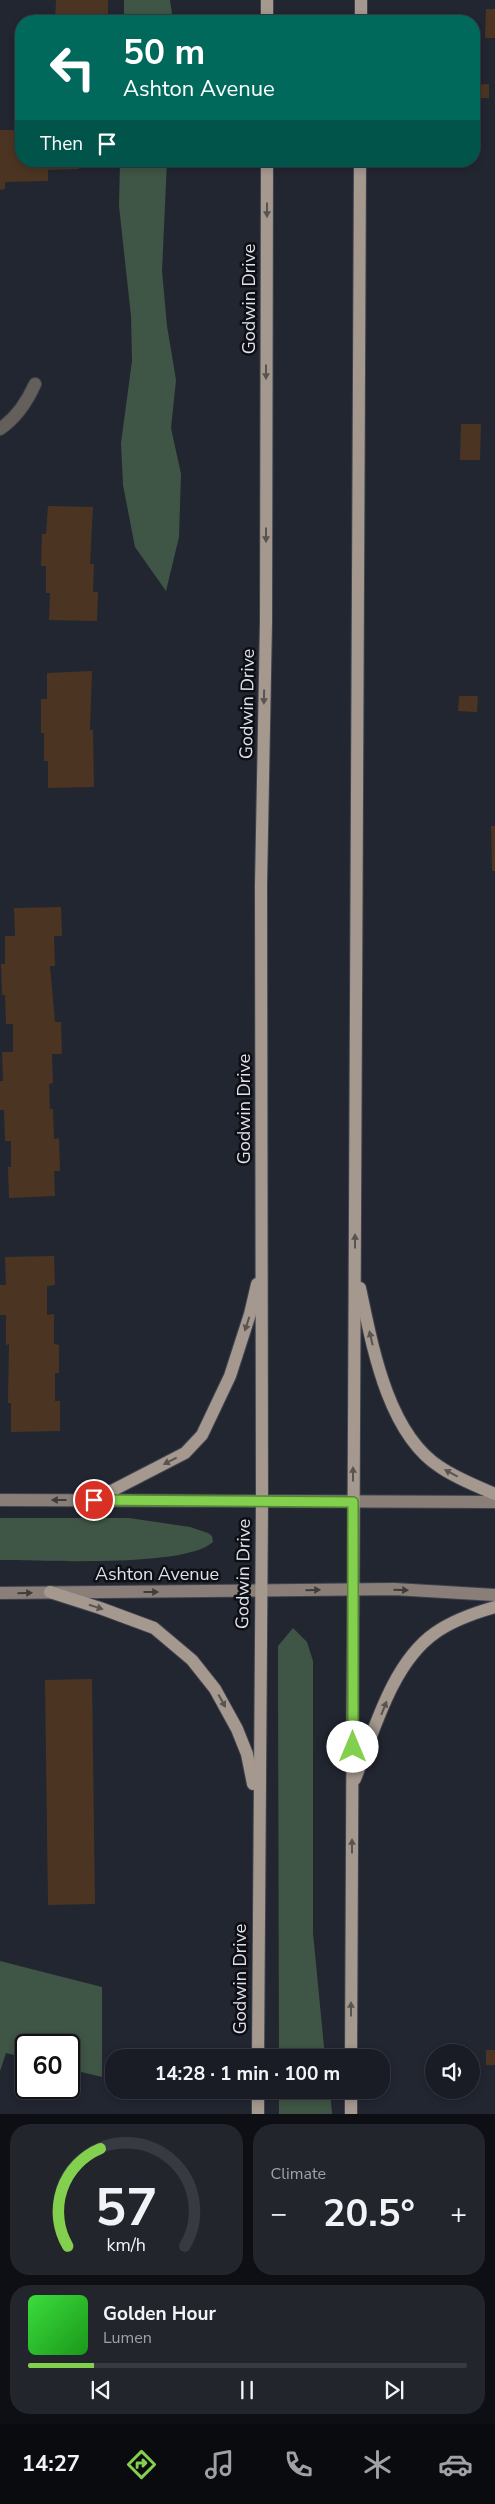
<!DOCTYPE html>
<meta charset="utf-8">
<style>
:root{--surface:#1a1c25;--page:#23252d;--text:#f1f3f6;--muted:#9fa1a7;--line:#383a42;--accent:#83d04e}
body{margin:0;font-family:"Nunito Sans",sans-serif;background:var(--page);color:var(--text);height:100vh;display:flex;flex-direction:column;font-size:19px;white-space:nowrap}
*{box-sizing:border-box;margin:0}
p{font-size:16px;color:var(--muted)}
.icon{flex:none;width:28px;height:28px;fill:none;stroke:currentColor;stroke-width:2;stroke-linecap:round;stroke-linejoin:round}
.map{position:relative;height:2114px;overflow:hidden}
.drawer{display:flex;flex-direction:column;gap:10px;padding:10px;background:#0e0f14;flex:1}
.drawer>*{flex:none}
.banner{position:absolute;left:15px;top:15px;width:465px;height:152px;border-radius:20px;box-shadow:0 2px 8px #0003,0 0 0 1px var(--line);background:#00695c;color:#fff;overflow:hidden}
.buttons{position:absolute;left:425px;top:2044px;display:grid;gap:10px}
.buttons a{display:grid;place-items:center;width:55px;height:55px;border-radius:50%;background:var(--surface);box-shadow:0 2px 8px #0003,0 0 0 1px var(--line);font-size:25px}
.speed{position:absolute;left:15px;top:2034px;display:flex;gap:10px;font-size:25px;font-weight:700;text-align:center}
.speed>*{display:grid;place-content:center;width:65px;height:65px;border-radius:50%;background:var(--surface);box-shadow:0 2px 8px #0003,0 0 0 1px var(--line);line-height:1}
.speed .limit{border:2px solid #111;border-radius:8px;background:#fff;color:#111}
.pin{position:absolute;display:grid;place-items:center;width:42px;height:42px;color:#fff;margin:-21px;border:2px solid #fff;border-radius:50%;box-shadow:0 1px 5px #0007}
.me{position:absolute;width:55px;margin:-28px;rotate:0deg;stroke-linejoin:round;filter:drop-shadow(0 0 4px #0008)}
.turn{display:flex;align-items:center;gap:18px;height:105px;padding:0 25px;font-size:22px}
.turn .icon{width:65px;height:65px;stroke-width:2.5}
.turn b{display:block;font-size:35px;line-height:42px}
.then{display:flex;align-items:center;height:48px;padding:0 25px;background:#0003;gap:10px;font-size:19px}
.big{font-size:38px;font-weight:700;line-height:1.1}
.drawer .widget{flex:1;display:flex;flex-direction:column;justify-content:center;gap:8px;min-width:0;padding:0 18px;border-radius:20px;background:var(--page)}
.drawer .dial{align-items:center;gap:0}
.dial svg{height:130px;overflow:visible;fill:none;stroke:var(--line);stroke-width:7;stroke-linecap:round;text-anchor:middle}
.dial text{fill:var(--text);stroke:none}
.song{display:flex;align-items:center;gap:15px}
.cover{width:60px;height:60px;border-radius:8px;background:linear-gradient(135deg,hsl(120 70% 55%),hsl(120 70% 35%))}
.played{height:5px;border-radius:2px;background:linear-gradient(90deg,var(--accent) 15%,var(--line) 15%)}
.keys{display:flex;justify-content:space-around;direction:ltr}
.heat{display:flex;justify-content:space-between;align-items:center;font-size:28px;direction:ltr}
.drawer .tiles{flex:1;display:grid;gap:10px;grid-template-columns:1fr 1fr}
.widget:last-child{grid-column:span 2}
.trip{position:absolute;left:105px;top:2049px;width:285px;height:50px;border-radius:20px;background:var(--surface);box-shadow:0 2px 8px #0003,0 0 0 1px var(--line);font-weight:700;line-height:50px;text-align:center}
.menu{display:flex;height:80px;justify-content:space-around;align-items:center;background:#0a0b0f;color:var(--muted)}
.menu .icon{width:35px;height:35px}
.menu .selected{color:var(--accent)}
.menu b{font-size:22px;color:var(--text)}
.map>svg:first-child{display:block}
.green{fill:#3f5545}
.building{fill:#4b3522}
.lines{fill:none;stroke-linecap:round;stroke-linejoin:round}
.street-casing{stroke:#40444f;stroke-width:14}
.secondary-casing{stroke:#40444f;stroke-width:14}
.primary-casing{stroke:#40444f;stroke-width:14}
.street{stroke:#655f5b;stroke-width:12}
.secondary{stroke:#897f78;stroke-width:12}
.primary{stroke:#a4988f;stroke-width:12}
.oneway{fill:#585452}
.oneway2{fill:#3f3c3c}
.route-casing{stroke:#558733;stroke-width:12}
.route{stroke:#83d04e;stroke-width:9}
.labels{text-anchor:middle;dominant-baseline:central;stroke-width:5;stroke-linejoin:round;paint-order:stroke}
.street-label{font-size:18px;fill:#dfe2ea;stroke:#0d0f14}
</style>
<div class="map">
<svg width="495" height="2114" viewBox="0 0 495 2114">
<rect width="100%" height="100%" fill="#222631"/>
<g class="green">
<polygon points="124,0 170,0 173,21 124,21"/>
<polygon points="120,161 167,161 162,271 167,326 176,380 171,428 181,474 179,537 166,591 135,547 123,485 121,443 132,361 131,316 119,206"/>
<path d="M0,1518H129L190,1527L208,1533L212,1536L213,1542C185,1568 42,1560 0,1560Z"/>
<polygon points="293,1628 307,1642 313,1661 313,1933 325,2057 279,2057 278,1668 278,1646"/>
<polygon points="0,1961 102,1987 102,2077 69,2069 69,2045 26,2045 26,2058 6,2053 0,2071"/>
<polygon points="279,2090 330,2090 332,2114 279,2114"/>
</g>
<g class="building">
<polygon points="56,0 108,0 108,21 55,21"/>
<polygon points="486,9 495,9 495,38 485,38"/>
<polygon points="489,84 489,98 474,98 474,85"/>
<polygon points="0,130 21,130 21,161 78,161 79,169 48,170 48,181 5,182 5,189 0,190"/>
<polygon points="461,424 481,424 480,460 460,460"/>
<polygon points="48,506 93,507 90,564 94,564 93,592 98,592 97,621 49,620 50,593 46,593 46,566 41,566 42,534 46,534"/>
<polygon points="92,671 90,730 93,730 94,787 48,788 48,761 44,761 44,733 41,733 41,699 47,699 47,673"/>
<polygon points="459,696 478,696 477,712 458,711"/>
<polygon points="491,826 495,826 495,871 492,871"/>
<polygon points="61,907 62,936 54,936 55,966 50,966 55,1022 61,1022 62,1054 52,1054 53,1083 49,1084 50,1109 53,1109 54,1139 59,1138 60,1171 54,1171 55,1196 9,1198 8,1167 11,1167 11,1141 5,1141 4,1110 0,1110 0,1081 3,1081 2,1052 13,1052 13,1024 6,1024 5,995 2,995 1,964 5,964 5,936 15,936 14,908"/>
<polygon points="54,1256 55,1285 47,1286 47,1315 54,1314 54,1344 59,1345 59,1373 55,1373 55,1401 60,1401 60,1431 11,1432 11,1403 8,1403 9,1344 6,1345 6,1315 0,1315 0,1285 6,1285 5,1257"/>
<polygon points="92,1679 95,1904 48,1905 45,1680"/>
<rect x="486" y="2050" width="9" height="15"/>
</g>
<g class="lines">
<g class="street-casing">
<path id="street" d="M0,429C16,418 27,402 35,384"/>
</g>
<g class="secondary-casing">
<g id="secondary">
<polyline points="0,1500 495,1502"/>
<polyline points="0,1593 394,1589 495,1595"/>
</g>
</g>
<g class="primary-casing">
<g id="primary">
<polyline points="267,21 267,0"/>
<polyline points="361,21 361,0"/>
<path d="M360,1288C372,1344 387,1433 440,1467C456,1478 476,1486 495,1494"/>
<polyline points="94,1500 185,1453 202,1435 230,1376 250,1314 257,1284"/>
<polyline points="50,1592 100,1608 154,1628 192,1660 215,1689 237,1729 247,1754 253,1784"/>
<path d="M355,1779C374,1731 392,1663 435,1633C453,1620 474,1613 495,1607"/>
<polyline points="258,2058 262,1501 261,885 266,622 267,161"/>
<polyline points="351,2058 360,161"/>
<polyline points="258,2114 258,2090"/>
<polyline points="351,2114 351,2090"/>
</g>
</g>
<use href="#street" class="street"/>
<use href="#secondary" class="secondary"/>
<use href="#primary" class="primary"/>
</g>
<defs><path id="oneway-solid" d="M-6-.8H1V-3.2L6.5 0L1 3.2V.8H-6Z" transform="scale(1.25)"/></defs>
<g class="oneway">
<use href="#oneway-solid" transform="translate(267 210) rotate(90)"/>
<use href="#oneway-solid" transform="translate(266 372) rotate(90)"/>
<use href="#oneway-solid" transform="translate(266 535) rotate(90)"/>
<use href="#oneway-solid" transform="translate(264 697) rotate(91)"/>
<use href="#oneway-solid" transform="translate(355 1241) rotate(-90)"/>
<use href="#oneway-solid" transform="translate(247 1324) rotate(108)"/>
<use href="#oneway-solid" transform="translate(371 1338) rotate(-103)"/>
<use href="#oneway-solid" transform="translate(170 1461) rotate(153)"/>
<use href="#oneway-solid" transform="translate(451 1473) rotate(-152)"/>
<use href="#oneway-solid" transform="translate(353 1474) rotate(-90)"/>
<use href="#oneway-solid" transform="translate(96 1607) rotate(18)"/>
<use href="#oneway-solid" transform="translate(222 1701) rotate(61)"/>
<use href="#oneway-solid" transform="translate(384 1708) rotate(-68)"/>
<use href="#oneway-solid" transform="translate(352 1846) rotate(-90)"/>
<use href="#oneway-solid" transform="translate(351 2009) rotate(-90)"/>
</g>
<g class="oneway2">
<use href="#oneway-solid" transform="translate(59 1500) rotate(-180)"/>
<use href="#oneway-solid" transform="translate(313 1590) rotate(-1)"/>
<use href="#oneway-solid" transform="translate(401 1590) rotate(2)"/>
<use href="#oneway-solid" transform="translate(151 1592)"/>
<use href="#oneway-solid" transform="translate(25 1593) rotate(-1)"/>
</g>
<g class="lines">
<g class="route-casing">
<polyline id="route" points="94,1500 353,1502 353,1747"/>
</g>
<use href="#route" class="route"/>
</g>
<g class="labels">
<g class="street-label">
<text transform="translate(249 299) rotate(-90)">Godwin Drive</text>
<text transform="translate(247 704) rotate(-89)">Godwin Drive</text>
<text transform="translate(244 1109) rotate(-90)">Godwin Drive</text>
<text x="157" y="1574">Ashton Avenue</text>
<text transform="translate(243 1574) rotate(-89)">Godwin Drive</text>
<text transform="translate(240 1979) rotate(-90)">Godwin Drive</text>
</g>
</g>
</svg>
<div class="buttons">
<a><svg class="icon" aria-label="sound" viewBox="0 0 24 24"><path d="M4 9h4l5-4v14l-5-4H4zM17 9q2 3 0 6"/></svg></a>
</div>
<div class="speed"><div class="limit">60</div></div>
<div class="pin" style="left:94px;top:1500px;background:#d93025"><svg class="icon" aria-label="arrive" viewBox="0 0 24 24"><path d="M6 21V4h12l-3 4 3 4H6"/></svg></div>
<svg class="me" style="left:353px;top:1747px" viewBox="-20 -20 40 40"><circle r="19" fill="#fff"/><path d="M0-13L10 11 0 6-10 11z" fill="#83d04e"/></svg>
<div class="trip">14:28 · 1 min · 100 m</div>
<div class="banner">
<div class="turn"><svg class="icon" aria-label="left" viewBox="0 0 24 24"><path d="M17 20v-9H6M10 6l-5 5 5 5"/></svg><div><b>50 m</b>Ashton Avenue</div></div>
<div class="then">Then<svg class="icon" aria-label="arrive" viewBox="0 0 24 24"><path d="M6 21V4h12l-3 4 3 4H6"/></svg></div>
</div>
</div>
<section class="drawer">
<div class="tiles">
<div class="widget dial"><svg viewBox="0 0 100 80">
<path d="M14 69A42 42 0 1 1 86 69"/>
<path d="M14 69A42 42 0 0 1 34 9" stroke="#83d04e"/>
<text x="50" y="56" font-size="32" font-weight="700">57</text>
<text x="50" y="72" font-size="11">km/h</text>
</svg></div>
<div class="widget"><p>Climate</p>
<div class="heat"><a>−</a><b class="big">20.5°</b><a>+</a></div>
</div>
<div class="widget">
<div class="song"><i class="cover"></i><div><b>Golden Hour</b><p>Lumen</p></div></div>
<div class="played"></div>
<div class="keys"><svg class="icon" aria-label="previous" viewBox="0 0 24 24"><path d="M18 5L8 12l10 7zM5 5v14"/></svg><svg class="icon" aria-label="pause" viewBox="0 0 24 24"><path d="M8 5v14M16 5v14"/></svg><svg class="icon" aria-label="next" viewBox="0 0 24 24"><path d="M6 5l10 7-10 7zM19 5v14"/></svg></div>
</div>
</div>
</section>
<nav class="menu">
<b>14:27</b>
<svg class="icon selected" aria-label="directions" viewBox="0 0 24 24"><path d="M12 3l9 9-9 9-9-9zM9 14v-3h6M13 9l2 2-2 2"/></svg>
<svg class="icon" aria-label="music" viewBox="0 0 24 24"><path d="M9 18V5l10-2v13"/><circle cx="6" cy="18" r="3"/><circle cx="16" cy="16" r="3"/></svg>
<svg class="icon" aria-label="phone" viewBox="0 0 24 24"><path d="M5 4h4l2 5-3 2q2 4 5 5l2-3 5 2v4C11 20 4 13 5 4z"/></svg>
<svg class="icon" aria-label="climate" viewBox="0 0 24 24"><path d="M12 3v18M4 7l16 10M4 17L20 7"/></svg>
<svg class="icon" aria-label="car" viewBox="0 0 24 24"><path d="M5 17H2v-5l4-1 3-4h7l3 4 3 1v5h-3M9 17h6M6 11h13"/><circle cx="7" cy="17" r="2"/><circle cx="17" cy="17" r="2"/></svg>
</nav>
